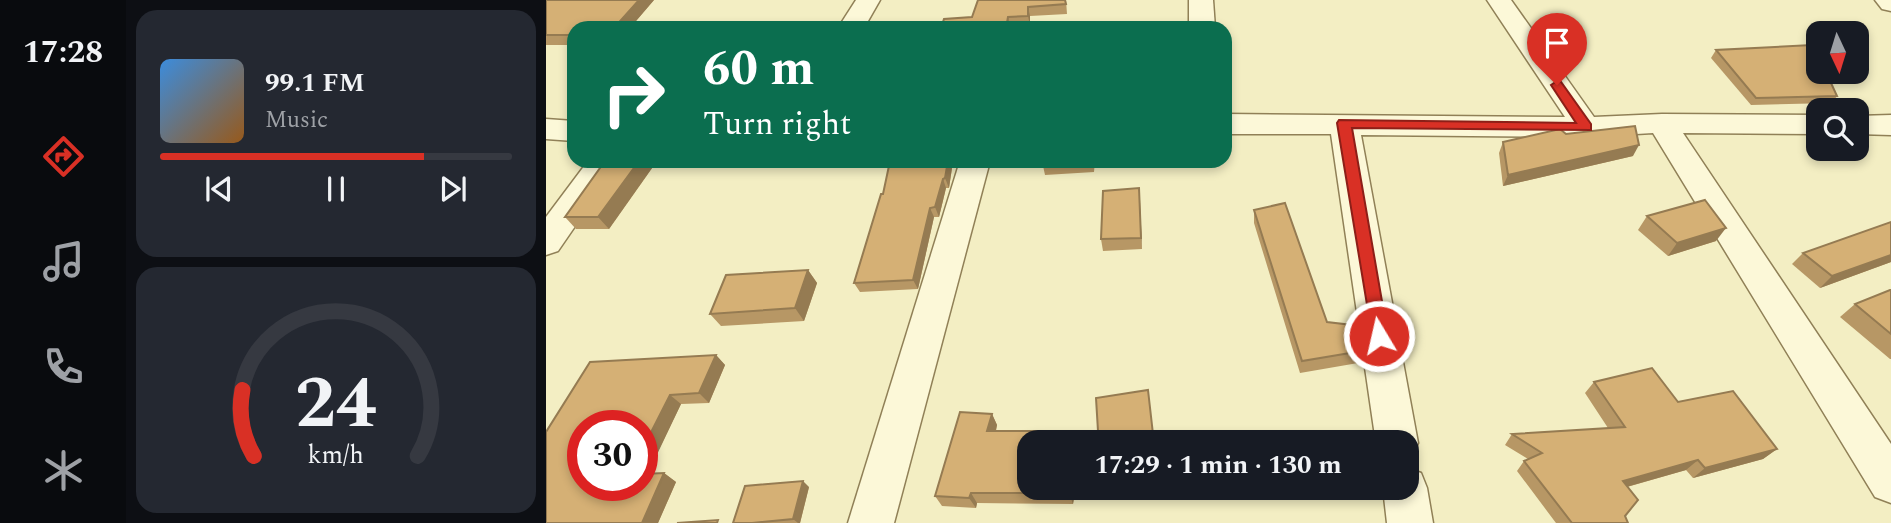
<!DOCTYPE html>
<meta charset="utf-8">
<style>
:root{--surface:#171b24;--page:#242831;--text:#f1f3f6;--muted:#9ea1a6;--line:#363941;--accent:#d93025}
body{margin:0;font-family:Spectral,serif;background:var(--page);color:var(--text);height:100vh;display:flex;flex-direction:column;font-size:26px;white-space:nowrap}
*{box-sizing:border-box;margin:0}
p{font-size:23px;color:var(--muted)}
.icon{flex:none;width:38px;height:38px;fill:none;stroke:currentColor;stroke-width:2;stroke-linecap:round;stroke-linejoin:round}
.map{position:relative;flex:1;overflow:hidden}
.side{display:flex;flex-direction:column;gap:10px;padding:10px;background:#0d0f14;width:420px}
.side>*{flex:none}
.banner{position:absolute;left:21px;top:21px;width:665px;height:147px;border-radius:21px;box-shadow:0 4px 10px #0003;background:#0b6e4f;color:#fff;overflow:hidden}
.needle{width:46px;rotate:176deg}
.controls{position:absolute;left:1260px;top:21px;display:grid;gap:14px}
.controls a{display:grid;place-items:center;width:63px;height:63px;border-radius:14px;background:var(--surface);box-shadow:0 4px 10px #0003;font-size:35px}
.speed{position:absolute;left:21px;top:410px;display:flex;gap:14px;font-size:35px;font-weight:700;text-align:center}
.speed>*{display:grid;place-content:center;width:91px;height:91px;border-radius:50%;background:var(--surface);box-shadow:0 4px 10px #0003;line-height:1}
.speed .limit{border:10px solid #d22;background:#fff;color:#111}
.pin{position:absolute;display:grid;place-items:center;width:60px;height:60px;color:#fff;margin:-72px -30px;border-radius:50% 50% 50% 0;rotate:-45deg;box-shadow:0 0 7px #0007}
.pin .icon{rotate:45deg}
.me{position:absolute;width:77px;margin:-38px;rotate:351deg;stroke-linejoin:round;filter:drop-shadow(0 0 5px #0008)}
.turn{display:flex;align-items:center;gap:24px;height:147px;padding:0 21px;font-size:32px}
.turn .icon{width:91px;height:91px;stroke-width:2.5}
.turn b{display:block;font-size:49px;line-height:60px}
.side .card{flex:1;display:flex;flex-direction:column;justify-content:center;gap:10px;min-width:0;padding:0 24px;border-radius:21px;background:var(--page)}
.side .dial{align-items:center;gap:0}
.dial svg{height:182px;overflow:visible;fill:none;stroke:var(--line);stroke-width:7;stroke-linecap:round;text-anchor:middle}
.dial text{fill:var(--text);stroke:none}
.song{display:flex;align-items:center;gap:21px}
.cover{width:84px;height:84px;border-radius:10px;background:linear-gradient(135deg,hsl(210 70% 55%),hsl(30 70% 35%))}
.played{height:7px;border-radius:4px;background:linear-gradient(90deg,var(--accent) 75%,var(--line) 75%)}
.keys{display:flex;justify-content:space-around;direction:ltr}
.trip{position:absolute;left:471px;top:430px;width:402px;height:70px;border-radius:21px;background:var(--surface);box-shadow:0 4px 10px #0003;font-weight:700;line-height:70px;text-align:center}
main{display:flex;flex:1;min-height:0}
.dock{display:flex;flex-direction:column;width:126px;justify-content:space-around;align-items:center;background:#090b0e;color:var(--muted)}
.dock .icon{width:49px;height:49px}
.dock .active{color:var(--accent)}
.dock b{font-size:32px;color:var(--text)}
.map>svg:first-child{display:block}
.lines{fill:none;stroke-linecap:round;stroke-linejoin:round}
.minor-casing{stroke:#908057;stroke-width:3}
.minor{fill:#fcf8d8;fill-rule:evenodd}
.wall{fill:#b79765}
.shaded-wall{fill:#957b52}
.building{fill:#d5b075;stroke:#957b52;stroke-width:2}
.route{fill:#d93025;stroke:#8d1f18;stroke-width:2}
</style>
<main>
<nav class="dock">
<b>17:28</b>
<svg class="icon active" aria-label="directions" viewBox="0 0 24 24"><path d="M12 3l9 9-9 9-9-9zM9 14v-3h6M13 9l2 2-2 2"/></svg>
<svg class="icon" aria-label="music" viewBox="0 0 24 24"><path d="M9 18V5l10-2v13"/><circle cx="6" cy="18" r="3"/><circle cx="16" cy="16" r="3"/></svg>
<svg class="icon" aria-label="phone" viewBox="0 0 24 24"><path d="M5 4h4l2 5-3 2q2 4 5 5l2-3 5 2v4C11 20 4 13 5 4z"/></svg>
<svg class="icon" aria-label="climate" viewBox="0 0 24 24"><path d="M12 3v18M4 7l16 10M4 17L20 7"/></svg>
</nav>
<section class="side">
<div class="card">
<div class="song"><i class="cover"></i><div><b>99.1 FM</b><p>Music</p></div></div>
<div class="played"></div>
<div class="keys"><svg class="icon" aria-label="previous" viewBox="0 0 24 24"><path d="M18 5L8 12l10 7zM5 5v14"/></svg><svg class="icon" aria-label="pause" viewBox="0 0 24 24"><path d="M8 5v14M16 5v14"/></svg><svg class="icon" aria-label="next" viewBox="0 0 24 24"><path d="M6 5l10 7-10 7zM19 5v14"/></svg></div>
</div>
<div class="card dial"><svg viewBox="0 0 100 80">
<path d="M14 69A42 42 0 1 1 86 69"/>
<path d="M14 69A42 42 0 0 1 9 40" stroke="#d93025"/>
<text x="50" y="56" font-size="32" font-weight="700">24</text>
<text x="50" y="72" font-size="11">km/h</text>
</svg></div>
</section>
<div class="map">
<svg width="1345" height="523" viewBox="0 0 1345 523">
<rect width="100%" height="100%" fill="#f3eec3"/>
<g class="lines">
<g class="minor-casing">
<g id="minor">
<polygon points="310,0 334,0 318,28 292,28"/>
<polygon points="643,0 667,0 669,28 643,28"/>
<polygon points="941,0 965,0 1048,117 1116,114 1272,115 1272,134 1137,133 1345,444 1345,503 1329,497 1107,133 1040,137 815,135 872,443 866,457 861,459 861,443 830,443 785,134 679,134 679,114 1019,117"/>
<polygon points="1329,0 1345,0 1345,11 1336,9"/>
<polygon points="1345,115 1345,135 1311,134 1311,116"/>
<polygon points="0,119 28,121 28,141 0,139"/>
<polygon points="42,161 74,161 12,251 0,255 0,217"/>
<polygon points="414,161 444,161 348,523 302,523"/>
<polygon points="861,468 875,473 881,488 887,523 841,523 837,488 861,488"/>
</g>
</g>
<use href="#minor" class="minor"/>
</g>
<g class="wall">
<polygon points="0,0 108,0 84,28 28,28 28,45 0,45"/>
<polygon points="520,0 521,14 484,16 484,25 465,26 464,28 395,28 426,17"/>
<polygon points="1170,50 1291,96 1286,103 1205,105 1165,58"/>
<polygon points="1020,134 1087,156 957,186 953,153 957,142"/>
<polygon points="59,161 111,161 63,229 30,229 19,217"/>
<polygon points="407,161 403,188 400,188 393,217 388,217 372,289 314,292 308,283 337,194"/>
<polygon points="496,161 549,161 548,172 499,175"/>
<polygon points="593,188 596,249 557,251 555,239"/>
<polygon points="708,210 781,322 816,351 812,363 754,373 708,223"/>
<polygon points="1101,216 1170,241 1122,256 1092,230"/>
<polygon points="1345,222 1345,262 1274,288 1246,264 1257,253"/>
<polygon points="262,270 271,283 258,321 175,326 164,314"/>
<polygon points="1345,290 1345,359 1344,359 1294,317 1309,304"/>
<polygon points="170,355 179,365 163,403 135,404 101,474 118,473 130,482 112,523 0,523 0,432"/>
<polygon points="1048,382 1132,402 1231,449 1217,459 1147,478 1140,470 1081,487 1079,516 1082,523 1010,523 971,471 978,461 982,459 959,445 966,434 1062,428 1039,393"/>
<polygon points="602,390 483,488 592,488 528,498 527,504 431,503 430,508 396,506 389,496 446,414 451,425 450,431 552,431"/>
<polygon points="263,487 254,523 187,523"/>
</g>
<g class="shaded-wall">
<polygon points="93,0 108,0 84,28 68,28"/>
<polygon points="482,7 484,16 484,25 482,16"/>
<polygon points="462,17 464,28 460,28"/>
<polygon points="1093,145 1087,156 957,186 962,175"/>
<polygon points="93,161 111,161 63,229 52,217"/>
<polygon points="402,161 407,161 403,188 399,178"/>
<polygon points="397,179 400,188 393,217 389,207"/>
<polygon points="593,188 594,200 596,249 595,238"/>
<polygon points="384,208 388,217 372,289 367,280"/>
<polygon points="1180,228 1170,241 1122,256 1131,243"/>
<polygon points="1345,255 1345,262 1274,288 1286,276"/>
<polygon points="262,270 271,283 258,321 249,308"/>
<polygon points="170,355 179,365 163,403 153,393"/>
<polygon points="124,395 135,404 97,484 96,450"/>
<polygon points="446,414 451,425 447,442 441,431"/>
<polygon points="1231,449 1217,459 1147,478 1159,468"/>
<polygon points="1152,460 1140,470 1066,491 1077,481"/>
<polygon points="118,473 130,482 112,523 96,523"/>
<polygon points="257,481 263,487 254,523 252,523 247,519"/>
<polygon points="524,488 528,498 527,504 523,493"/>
<polygon points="425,493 431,503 430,508 423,498"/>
</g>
<g class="building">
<polygon points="0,0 93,0 68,28 28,28 28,35 0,35"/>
<polygon points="432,0 519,0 520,4 482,7 482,16 462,17 460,28 395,28 398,19 426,17"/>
<polygon points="1266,45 1272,57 1272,72 1280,72 1291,96 1210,98 1170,50"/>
<polygon points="1089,126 1093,145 962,175 957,142 1014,129 1020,134"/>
<polygon points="59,161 93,161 52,217 19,217"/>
<polygon points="344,161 402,161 399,178 397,179 389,207 384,208 367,280 308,283 335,194 337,194"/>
<polygon points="593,188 595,238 555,239 557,191"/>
<polygon points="1159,200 1180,228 1131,243 1101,216"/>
<polygon points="739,203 781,322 806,325 816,351 756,361 708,210"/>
<polygon points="1345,222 1345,255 1286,276 1257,253"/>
<polygon points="262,270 249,308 164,314 180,275"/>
<polygon points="1344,290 1345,290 1345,334 1309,304"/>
<polygon points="170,355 153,393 124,395 96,450 96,425 37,425 37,485 96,485 96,474 118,473 96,523 0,523 0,432 44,362"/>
<polygon points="1106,368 1132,402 1187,391 1231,449 1159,468 1152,460 1077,481 1092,500 1079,516 1082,523 1026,523 978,461 996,453 966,434 1079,427 1048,382"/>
<polygon points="602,390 608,443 483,443 483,488 524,488 523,493 425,493 423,498 389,496 414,412 446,414 441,431 552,431 550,398"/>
<polygon points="257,481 247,519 206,523 187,523 199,486"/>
<polygon points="172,520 171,523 131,523"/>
</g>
<polygon class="route" points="1011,81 1015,82 1045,124 1045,130 806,128 842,336 839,341 833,344 827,341 791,123 793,120 1030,123 1005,85"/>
</svg>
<div class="controls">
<a><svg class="needle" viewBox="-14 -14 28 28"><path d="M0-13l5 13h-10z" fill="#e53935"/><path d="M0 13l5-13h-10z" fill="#9ea1a6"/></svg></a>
<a><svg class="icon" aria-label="search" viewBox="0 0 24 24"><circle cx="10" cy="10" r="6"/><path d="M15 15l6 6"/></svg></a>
</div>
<div class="speed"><div class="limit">30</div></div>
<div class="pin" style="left:1011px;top:85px;background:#d93025"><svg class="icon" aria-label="arrive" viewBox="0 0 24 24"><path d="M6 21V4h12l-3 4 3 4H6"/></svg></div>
<svg class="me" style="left:833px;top:336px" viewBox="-20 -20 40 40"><circle r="17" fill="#d93025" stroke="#fff" stroke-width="3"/><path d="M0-11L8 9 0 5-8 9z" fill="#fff"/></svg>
<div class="trip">17:29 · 1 min · 130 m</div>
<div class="banner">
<div class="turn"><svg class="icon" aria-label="right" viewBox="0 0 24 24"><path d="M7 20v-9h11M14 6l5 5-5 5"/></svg><div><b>60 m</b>Turn right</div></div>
</div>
</div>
</main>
